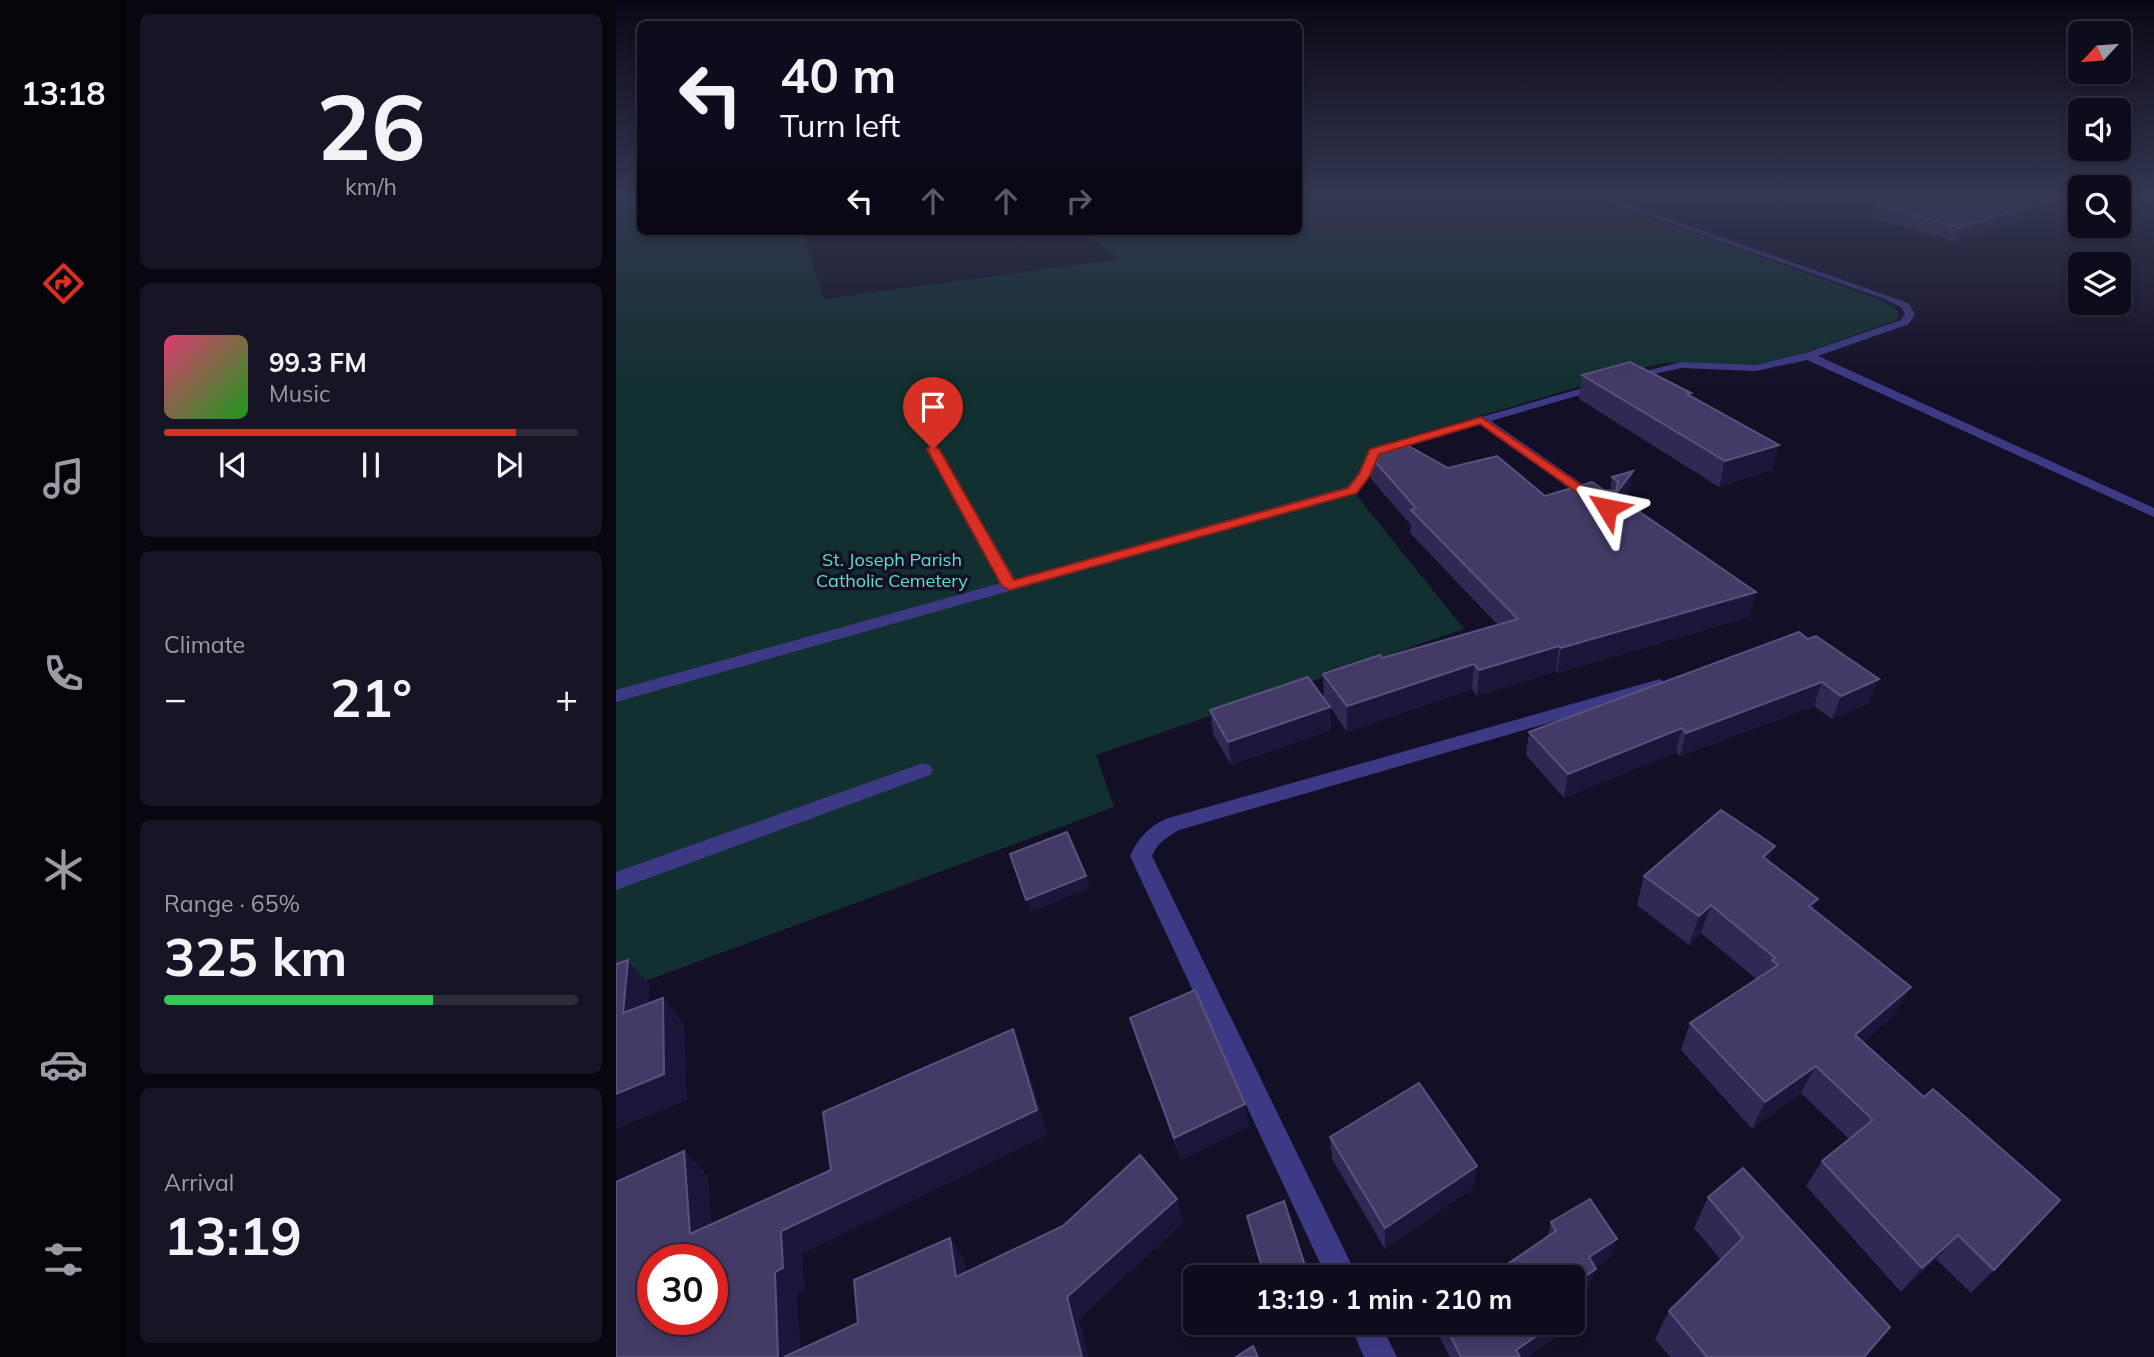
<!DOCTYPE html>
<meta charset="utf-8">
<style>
:root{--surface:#0e0b1c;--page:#171425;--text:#f1f3f6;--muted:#9b9ba3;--line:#2e2b3b;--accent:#d93025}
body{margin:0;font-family:Mulish,sans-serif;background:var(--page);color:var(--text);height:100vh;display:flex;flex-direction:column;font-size:26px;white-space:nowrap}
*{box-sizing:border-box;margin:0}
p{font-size:23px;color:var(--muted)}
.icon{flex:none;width:38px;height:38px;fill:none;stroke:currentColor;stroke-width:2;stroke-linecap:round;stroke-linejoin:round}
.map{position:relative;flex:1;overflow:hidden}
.side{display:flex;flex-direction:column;gap:14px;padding:14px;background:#08060f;width:490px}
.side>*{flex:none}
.hud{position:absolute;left:21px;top:21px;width:665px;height:214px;border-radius:10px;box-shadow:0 4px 10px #0003,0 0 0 2px var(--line);background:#0e0b1c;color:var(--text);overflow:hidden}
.needle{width:46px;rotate:244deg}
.controls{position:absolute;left:1452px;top:21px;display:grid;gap:14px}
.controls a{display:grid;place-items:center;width:63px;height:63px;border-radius:10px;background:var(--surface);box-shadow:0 4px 10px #0003,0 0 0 2px var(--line);font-size:35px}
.speed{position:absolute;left:21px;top:1244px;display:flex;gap:14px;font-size:35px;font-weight:700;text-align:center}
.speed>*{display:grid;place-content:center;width:91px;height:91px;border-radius:50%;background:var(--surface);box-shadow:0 4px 10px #0003,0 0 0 2px var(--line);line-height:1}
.speed .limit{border:10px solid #d22;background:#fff;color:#111}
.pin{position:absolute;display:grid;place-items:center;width:60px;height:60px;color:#fff;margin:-72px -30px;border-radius:50% 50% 50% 0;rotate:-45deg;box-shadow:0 0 7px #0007}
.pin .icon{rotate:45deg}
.me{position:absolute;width:77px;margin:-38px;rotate:305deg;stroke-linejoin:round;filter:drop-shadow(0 0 5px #0008)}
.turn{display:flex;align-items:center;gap:24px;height:147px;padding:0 28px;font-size:32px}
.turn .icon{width:91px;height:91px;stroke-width:2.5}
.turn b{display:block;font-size:49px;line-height:60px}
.lanes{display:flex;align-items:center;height:66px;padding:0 28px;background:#0003;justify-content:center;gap:35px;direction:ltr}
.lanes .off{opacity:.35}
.big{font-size:52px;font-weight:700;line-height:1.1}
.side .tile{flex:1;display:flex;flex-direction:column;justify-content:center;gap:10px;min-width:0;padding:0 24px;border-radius:10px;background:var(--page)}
.side .dial{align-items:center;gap:0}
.dial b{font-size:91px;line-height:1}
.song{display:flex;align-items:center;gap:21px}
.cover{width:84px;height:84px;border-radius:10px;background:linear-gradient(135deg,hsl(340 70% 55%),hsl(120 70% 35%))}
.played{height:7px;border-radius:4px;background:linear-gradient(90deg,var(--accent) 85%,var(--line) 85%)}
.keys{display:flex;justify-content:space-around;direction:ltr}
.heat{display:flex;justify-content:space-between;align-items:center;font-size:38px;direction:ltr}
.charge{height:10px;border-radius:5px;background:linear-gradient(90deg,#34c759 65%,var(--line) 0)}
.trip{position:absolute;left:567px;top:1265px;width:402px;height:70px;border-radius:10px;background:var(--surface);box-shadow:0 4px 10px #0003,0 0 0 2px var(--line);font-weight:700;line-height:70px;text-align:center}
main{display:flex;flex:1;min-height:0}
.menu{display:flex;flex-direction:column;width:126px;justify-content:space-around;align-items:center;background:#06040b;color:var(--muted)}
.menu .icon{width:49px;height:49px}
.menu .selected{color:var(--accent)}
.menu b{font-size:32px;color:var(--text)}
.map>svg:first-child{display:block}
.green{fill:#12302f}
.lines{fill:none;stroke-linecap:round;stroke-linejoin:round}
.minor{fill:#3d3a85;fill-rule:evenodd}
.wall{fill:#312854}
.shaded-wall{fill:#1d163a}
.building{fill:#433a66;stroke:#5a527e;stroke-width:2;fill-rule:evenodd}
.route{fill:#d93025;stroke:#8d1f18;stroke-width:2}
.labels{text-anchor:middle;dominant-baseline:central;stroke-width:7;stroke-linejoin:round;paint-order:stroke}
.park-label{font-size:18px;fill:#5fe0c0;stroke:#130f26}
</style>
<main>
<nav class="menu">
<b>13:18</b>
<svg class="icon selected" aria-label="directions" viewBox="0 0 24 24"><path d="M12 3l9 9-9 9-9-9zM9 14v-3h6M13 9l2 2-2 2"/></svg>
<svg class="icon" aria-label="music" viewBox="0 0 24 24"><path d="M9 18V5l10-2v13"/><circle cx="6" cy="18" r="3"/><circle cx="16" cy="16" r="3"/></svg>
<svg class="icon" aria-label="phone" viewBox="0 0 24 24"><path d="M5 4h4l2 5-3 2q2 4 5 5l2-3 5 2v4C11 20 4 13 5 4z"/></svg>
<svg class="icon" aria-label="climate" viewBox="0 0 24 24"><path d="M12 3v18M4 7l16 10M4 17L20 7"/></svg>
<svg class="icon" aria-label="car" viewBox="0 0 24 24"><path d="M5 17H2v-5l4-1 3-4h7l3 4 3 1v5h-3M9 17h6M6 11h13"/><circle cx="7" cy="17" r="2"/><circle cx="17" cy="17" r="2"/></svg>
<svg class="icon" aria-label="filters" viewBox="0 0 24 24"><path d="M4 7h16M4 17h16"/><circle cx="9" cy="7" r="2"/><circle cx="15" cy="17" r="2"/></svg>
</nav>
<section class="side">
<div class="tile dial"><b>26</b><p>km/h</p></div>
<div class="tile">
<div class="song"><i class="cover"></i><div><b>99.3 FM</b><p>Music</p></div></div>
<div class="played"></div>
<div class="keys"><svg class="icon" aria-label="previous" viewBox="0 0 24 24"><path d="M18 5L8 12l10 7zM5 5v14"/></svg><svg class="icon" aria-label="pause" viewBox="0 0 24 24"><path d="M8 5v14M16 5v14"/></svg><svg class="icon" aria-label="next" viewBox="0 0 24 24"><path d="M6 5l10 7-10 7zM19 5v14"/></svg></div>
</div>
<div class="tile"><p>Climate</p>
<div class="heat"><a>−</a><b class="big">21°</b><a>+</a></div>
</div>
<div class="tile"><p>Range · 65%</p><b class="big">325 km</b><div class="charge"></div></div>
<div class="tile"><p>Arrival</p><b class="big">13:19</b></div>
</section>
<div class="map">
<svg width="1538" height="1357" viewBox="0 0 1538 1357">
<rect width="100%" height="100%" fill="#130f26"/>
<polygon class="green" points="0,195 24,195 24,231 186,231 208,299 503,259 466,231 682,231 683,195 971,195 1265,300 1282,311 1281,320 1187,353 1131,367 1073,362 1041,364 755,448 737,491 848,629 480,755 498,807 0,992"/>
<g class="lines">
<g class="minor">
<polygon points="974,195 985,195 1292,303 1299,314 1293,324 1202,356 1538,508 1538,517 1191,360 1140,371 1065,368 1007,381 1007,377 1065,362 1140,365 1189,353 1285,320 1289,314 1285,307 1266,298"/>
<polygon points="984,383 990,386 988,388 875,421 985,497 985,503 975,503 863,424 763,454 755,475 741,493 0,702 0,690 385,583 311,449 312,446 322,446 323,449 399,579 731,487 742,474 753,449"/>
<path d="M1044,679L1053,685L1050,689L563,830C551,837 541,843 536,856L742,1278H711L514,856C522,838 532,828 549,819Z"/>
<polygon points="307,763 314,765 317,770 314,775 0,890 0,872"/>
<polygon points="733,1323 764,1323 781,1357 748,1357"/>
</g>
</g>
<g class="wall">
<polygon points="1259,204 1438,210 1338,241 1255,217"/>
<polygon points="966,375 1075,393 1074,395 1156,470 1103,487 963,399"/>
<polygon points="755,457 832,468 929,496 994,490 996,477 1017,471 1013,493 1008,501 1140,592 1133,617 941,673 940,671 861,696 856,689 731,732 714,707 715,730 615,765 597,734 594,710 708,699 707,674 766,658 882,625 794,533 795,525 755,479"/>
<polygon points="1183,632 1253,703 1216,719 1198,706 1064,756 1060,752 948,798 910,755 913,732"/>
<polygon points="1153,861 1198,910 1278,1015 1247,1042 1378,1270 1355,1293 1320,1259 1285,1292 1190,1186 1206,1161 1233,1139 1185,1093 1136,1129 1065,1050 1074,1023 1140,979 1085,933 1073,945 1021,905 1028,876"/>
<polygon points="514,1018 633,1126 565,1160 521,1041"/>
<polygon points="714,1137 858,1187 769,1249 716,1159"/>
<polygon points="1092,1197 1248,1357 1054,1357 1039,1339 1053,1311 1105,1260 1078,1228"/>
<polygon points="631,1216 693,1278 648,1278"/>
<polygon points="935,1222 994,1258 979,1268 973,1288 963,1295 968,1303 962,1322 911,1357 834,1357 819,1328 820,1323 957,1323 931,1238"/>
</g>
<g class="shaded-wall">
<polygon points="1443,198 1438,210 1338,241 1343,228"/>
<polygon points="1163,445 1156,470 1103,487 1109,461"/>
<polygon points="1017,471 1013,493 995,518 999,495"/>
<polygon points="1140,592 1133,617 941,673 945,648"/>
<polygon points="943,646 940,671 861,696 863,670"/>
<polygon points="858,664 856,689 731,732 731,706"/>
<polygon points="1263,679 1253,703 1216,719 1225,696"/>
<polygon points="1206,682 1198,706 1064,756 1070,733"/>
<polygon points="714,707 715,730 615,765 612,742"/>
<polygon points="1066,728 1060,752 948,798 952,774"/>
<polygon points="1159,846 1148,874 1147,857"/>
<polygon points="470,876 474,888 415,912 410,900"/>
<polygon points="1202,899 1190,927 1193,906"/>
<polygon points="1095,905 1085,933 1073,945 1083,916"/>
<polygon points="12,960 34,986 30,1039 7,1013"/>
<polygon points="1295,987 1278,1015 1224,1062 1239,1035"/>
<polygon points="47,998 68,1024 71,1100 0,1129 0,1094"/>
<polygon points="397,1029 408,1056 432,1135 186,1254 189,1291 181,1294 185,1357 162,1357 159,1272 165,1231"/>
<polygon points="1200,1066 1185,1093 1136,1129 1149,1102"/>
<polygon points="629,1104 633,1126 565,1160 558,1138"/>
<polygon points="68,1151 92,1176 99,1257 74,1234"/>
<polygon points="861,1166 858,1187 769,1249 769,1228"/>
<polygon points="561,1199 568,1222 463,1319 473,1357 466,1357 451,1297"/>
<polygon points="1342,1235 1320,1259 1285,1292 1306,1268"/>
<polygon points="334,1238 349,1261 355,1299 340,1277"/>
<polygon points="1001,1239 994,1258 967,1276 973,1257"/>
<polygon points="980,1269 973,1288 957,1298 957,1284"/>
<polygon points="968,1303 962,1322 911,1357 899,1357 900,1350 940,1323 957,1323 957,1311"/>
</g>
<g class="building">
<polygon points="1292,195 1437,195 1443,198 1343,228 1259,204"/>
<polygon points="1014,362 1075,393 1071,394 1163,445 1109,461 966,375"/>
<polygon points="789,444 832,468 881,456 929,496 976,482 988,490 1000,491 1002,482 996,477 1017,471 999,495 1140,592 945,648 943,646 863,670 858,664 731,706 707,674 764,655 766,658 902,619 795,510 800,508 755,457"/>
<polygon points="1183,632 1192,639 1200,636 1263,679 1225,696 1206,682 1070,733 1066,728 952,774 913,732"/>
<polygon points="692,677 714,707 612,742 594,710"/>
<polygon points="1105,810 1159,846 1147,857 1202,899 1193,906 1295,987 1239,1035 1308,1097 1317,1089 1444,1200 1378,1270 1342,1235 1306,1268 1206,1161 1257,1120 1200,1066 1149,1102 1074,1023 1162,965 1156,960 1159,958 1095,905 1083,916 1028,876"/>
<polygon points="451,832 470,876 410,900 394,854"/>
<polygon points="12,960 7,1013 47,998 48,1074 0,1094 0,964"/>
<polygon points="579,990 629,1104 558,1138 514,1018"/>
<path d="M397,1029L421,1110L165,1231L167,1268L159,1272L162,1357H0V1182L68,1151L74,1234L215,1170L207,1112ZM37,1260H96V1320H37Z"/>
<polygon points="803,1083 861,1166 769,1228 714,1137"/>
<polygon points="524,1155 561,1199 451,1297 466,1357 168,1357 242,1323 238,1280 334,1238 340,1277 447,1226"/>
<polygon points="1127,1168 1274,1327 1248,1357 1091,1357 1053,1311 1127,1238 1092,1197"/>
<polygon points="974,1199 1001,1239 973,1257 980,1269 957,1284 957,1278 871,1278 940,1231 935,1222"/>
<polygon points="668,1201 693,1278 649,1278 631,1216"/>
<polygon points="957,1286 968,1303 957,1311"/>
<polygon points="828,1323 940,1323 900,1350 904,1357 845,1357"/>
<polygon points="637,1346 642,1357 620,1357"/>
</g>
<linearGradient id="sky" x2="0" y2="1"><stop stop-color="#0a0815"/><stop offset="0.51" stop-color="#333752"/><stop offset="1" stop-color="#333752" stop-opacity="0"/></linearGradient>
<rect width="1538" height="385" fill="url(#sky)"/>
<polygon class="route" points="865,417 996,506 996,511 987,511 864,424 763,454 754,475 741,493 394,590 386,586 311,449 317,445 323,449 398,580 732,488 743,474 754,449"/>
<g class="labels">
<g class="park-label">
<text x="276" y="559">St. Joseph Parish<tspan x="276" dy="21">Catholic Cemetery</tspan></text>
</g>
</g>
</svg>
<div class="controls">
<a><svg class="needle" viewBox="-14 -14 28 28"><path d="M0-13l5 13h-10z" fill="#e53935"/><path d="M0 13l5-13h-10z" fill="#9b9ba3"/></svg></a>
<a><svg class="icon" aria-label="sound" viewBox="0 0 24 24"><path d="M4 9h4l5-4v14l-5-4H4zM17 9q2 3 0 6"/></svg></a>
<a><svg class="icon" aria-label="search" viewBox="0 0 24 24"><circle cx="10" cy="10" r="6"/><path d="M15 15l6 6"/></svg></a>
<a><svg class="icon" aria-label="layers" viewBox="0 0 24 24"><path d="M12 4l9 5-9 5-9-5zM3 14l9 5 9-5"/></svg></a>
</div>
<div class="speed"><div class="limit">30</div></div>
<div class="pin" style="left:317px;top:449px;background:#d93025"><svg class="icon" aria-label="arrive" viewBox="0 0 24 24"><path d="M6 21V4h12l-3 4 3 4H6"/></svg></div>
<svg class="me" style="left:991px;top:508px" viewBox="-20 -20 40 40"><path d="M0-17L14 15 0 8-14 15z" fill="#d93025" stroke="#fff" stroke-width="4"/></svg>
<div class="trip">13:19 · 1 min · 210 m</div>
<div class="hud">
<div class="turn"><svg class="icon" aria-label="left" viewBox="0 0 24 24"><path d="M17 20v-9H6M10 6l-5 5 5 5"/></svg><div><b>40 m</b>Turn left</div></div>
<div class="lanes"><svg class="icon" aria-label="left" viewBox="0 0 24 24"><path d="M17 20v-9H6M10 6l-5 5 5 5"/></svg><svg class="icon off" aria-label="ahead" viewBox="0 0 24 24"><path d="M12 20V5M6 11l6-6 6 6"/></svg><svg class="icon off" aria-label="ahead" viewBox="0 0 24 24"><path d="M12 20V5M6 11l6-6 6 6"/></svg><svg class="icon off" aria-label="right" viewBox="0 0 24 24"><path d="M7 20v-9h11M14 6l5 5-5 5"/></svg></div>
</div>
</div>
</main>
